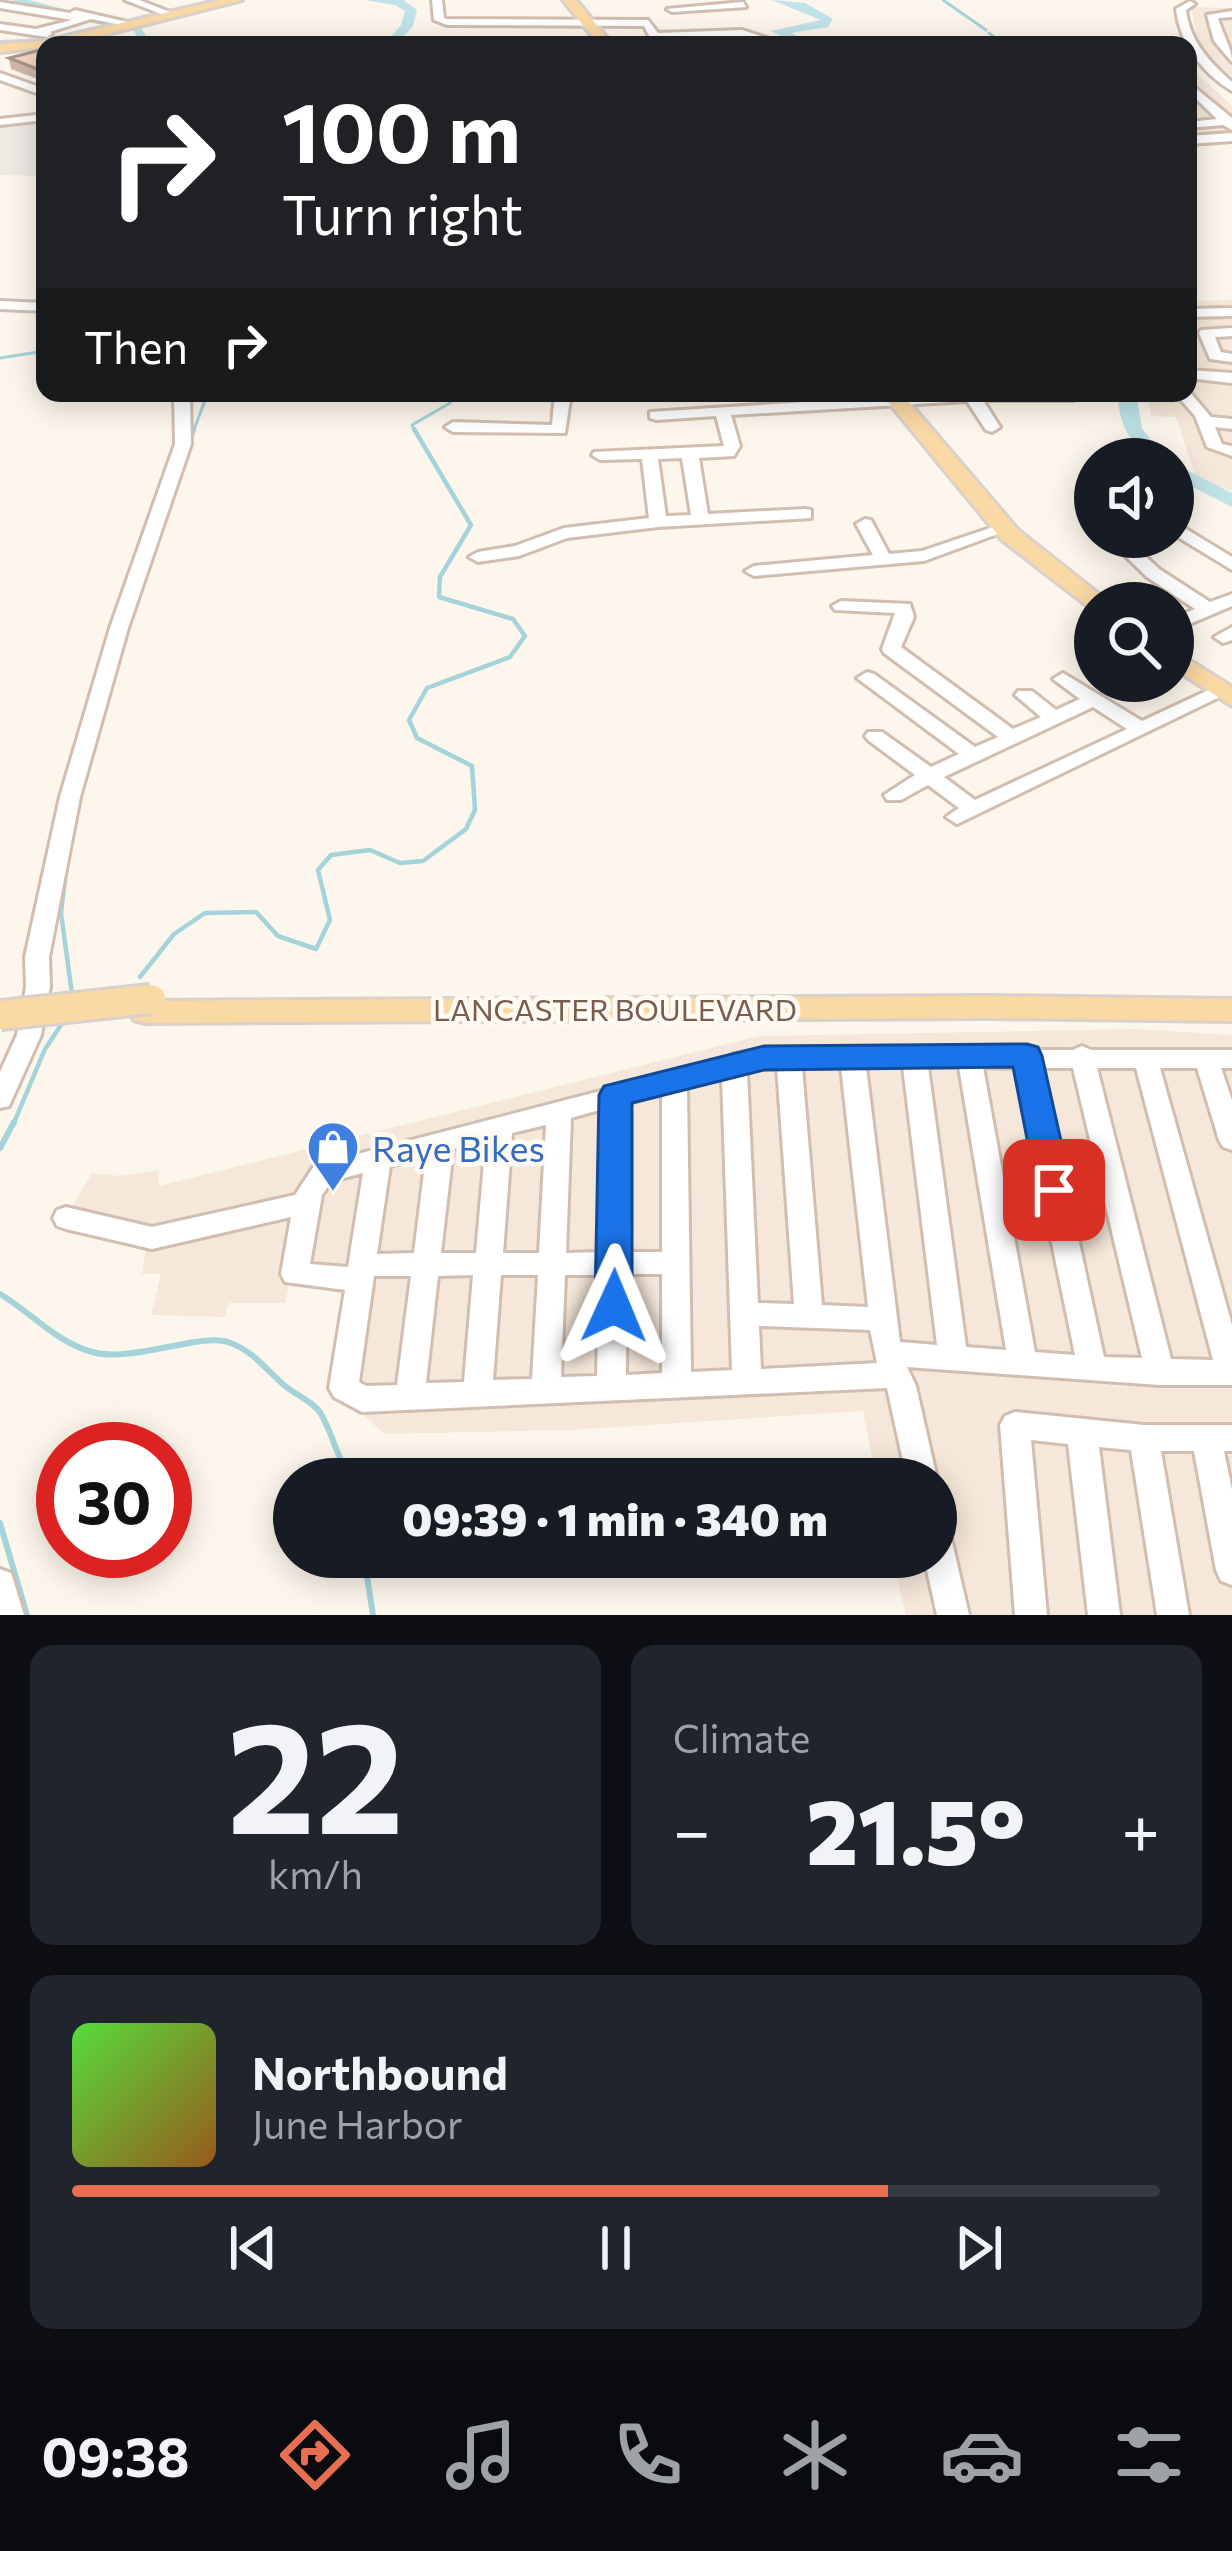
<!DOCTYPE html>
<meta charset="utf-8">
<style>
:root{--surface:#171b24;--page:#20242c;--text:#f1f3f6;--muted:#9ea1a6;--line:#363941;--accent:#e76f51}
body{margin:0;font-family:Commissioner,sans-serif;background:var(--page);color:var(--text);height:100vh;display:flex;flex-direction:column;font-size:45px;white-space:nowrap}
*{box-sizing:border-box;margin:0}
p{font-size:39px;color:var(--muted)}
.icon{flex:none;width:66px;height:66px;fill:none;stroke:currentColor;stroke-width:2;stroke-linecap:round;stroke-linejoin:round}
.map{position:relative;height:1615px;overflow:hidden}
.drawer{display:flex;flex-direction:column;gap:30px;padding:30px;background:#0d0f14;flex:1}
.drawer>*{flex:none}
.hud{position:absolute;left:36px;top:36px;width:1161px;height:366px;border-radius:24px;box-shadow:0 6px 30px #0003;background:#202124;color:#fff;overflow:hidden}
.controls{position:absolute;left:1074px;top:438px;display:grid;gap:24px}
.controls a{display:grid;place-items:center;width:120px;height:120px;border-radius:50%;background:var(--surface);box-shadow:0 6px 30px #0003;font-size:60px}
.speed{position:absolute;left:36px;top:1422px;display:flex;gap:24px;font-size:60px;font-weight:700;text-align:center}
.speed>*{display:grid;place-content:center;width:156px;height:156px;border-radius:50%;background:var(--surface);box-shadow:0 6px 30px #0003;line-height:1}
.speed .limit{border:18px solid #d22;background:#fff;color:#111}
.pin{position:absolute;display:grid;place-items:center;width:102px;height:102px;color:#fff;margin:-51px;border-radius:24px;box-shadow:0 6px 18px #0006}
.me{position:absolute;width:132px;margin:-66px;rotate:1deg;stroke-linejoin:round;filter:drop-shadow(0 0 9px #0008)}
.turn{display:flex;align-items:center;gap:42px;height:252px;padding:0 48px;font-size:54px}
.turn .icon{width:156px;height:156px;stroke-width:2.5}
.turn b{display:block;font-size:84px;line-height:102px}
.then{display:flex;align-items:center;height:114px;padding:0 48px;background:#0003;gap:24px;font-size:45px}
.big{font-size:90px;font-weight:800;line-height:1.1}
.drawer .card{flex:1;display:flex;flex-direction:column;justify-content:center;gap:18px;min-width:0;padding:0 42px;border-radius:24px;background:var(--page)}
.drawer .dial{align-items:center;gap:0}
.dial b{font-size:156px;line-height:1}
.song{display:flex;align-items:center;gap:36px}
.cover{width:144px;height:144px;border-radius:18px;background:linear-gradient(135deg,hsl(110 70% 55%),hsl(30 70% 35%))}
.played{height:12px;border-radius:6px;background:linear-gradient(90deg,var(--accent) 75%,var(--line) 75%)}
.keys{display:flex;justify-content:space-around;direction:ltr}
.heat{display:flex;justify-content:space-between;align-items:center;font-size:66px;direction:ltr}
.drawer .tiles{flex:1;display:grid;gap:30px;grid-template-columns:1fr 1fr}
.card:last-child{grid-column:span 2}
.trip{position:absolute;left:273px;top:1458px;width:684px;height:120px;border-radius:60px;background:var(--surface);box-shadow:0 6px 30px #0003;font-weight:800;line-height:120px;text-align:center}
.tabs{display:flex;height:192px;justify-content:space-around;align-items:center;background:#090b0e;color:var(--muted)}
.tabs .icon{width:84px;height:84px}
.tabs .current{color:var(--accent)}
.tabs b{font-size:54px;color:var(--text)}
.map>svg:first-child{display:block}
.residential{fill:#f5e8da}
.industrial{fill:#efe9e4}
.lines{fill:none;stroke-linecap:round;stroke-linejoin:round}
.stream-far2{stroke:#a5d3da;stroke-width:3}
.stream-far1{stroke:#a5d3da;stroke-width:4.5}
.stream{stroke:#a5d3da;stroke-width:6}
.canal{fill:#bfe3e8;fill-rule:evenodd}
.river{fill:#bfe3e8;fill-rule:evenodd}
.minor-casing{stroke:#d1beb0;stroke-width:6}
.major-casing{stroke:#dad1cd;stroke-width:6}
.minor{fill:#fff;fill-rule:evenodd}
.major{fill:#fbd9a5;fill-rule:evenodd}
.major-bridge-casing{stroke:#dad1cd;stroke-width:34;stroke-linecap:butt}
.major-bridge{stroke:#fbd9a5;stroke-width:28}
.wall{fill:#d1b7a8}
.building{fill:#f3d5c3;stroke:#aa9588;stroke-width:3}
.route{fill:#1a73e8;stroke:#114b97;stroke-width:3}
.labels{text-anchor:middle;dominant-baseline:central;stroke-width:10;stroke-linejoin:round;paint-order:stroke}
.street-label{font-size:30px;fill:#7a5c4d;stroke:#fffaf3}
.near-shop-label{font-size:36px;fill:#366cbe;stroke:#fffaf3;text-anchor:start}
</style>
<div class="map">
<svg width="1232" height="1615" viewBox="0 0 1232 1615">
<rect width="100%" height="100%" fill="#fdf6ec"/>
<g class="residential">
<polygon points="1191,7 1232,8 1232,77 1199,47"/>
<polygon points="1188,65 1232,106 1232,144 1188,147"/>
<polygon points="1232,300 1232,491 1196,478 1176,417 1151,416 1147,397 1188,393 1188,301"/>
<polygon points="1135,1029 1232,1035 1232,1615 906,1615 892,1557 936,1557 936,1479 876,1479 863,1411 570,1430 384,1434 339,1392 356,1284 289,1284 285,1303 229,1303 225,1317 151,1315 161,1274 142,1274 147,1242 63,1220 92,1173 120,1176 158,1170 159,1186 759,1036"/>
</g>
<polygon class="industrial" points="39,121 45,139 45,176 0,175 0,125"/>
<g class="lines">
<g class="stream-far2">
<polyline points="943,0 986,30"/>
<polyline points="989,33 1004,45"/>
<polyline points="65,35 219,0"/>
<polyline points="0,358 45,351"/>
<polyline points="193,432 208,393"/>
<polyline points="415,432 412,425 450,403 456,393"/>
</g>
<g class="stream-far1">
<polyline points="191,438 194,429"/>
<polyline points="131,620 171,500"/>
<polyline points="67,862 61,913 72,994"/>
<polyline points="140,977 174,934 205,913 256,912 278,936 316,949 330,920 318,870 331,855 370,850 400,863 423,861 466,829 475,810 472,766 417,738 409,720 427,688 510,657 525,636 513,619 439,597 440,577 471,525 414,429"/>
<polyline points="13,1125 45,1049 65,1019"/>
</g>
<g class="stream">
<polyline points="0,1148 14,1122"/>
<path d="M0,1294C32,1313 56,1342 92,1352C131,1363 200,1333 228,1342C254,1351 266,1370 285,1386C296,1395 314,1402 321,1414C334,1436 335,1456 353,1479"/>
<polyline points="0,1523 27,1615"/>
<polyline points="364,1557 373,1615"/>
</g>
<polygon class="canal" points="42,38 45,42 0,44 0,40"/>
<g class="river">
<polygon points="12,0 29,0 124,25 118,28 48,14"/>
<polygon points="365,0 403,0 417,10 413,26 396,45 384,45 401,25 405,11 395,5"/>
<polygon points="772,0 805,3 833,19 828,27 791,33 815,45 799,45 771,31 821,20"/>
<polygon points="133,28 141,28 152,45 140,45"/>
<path d="M1118,393H1136L1142,429L1167,459H1148C1128,439 1118,422 1118,393Z"/>
<polygon points="1173,463 1232,493 1232,507 1173,477"/>
</g>
<g class="minor-casing">
<g id="minor">
<polygon points="125,0 139,0 178,15 169,17"/>
<polygon points="432,0 442,0 444,18 447,19 648,20 658,33 742,30 767,38 762,41 742,36 661,39 664,45 654,45 644,26 447,25 434,20"/>
<path d="M1190,1L1195,4L1186,10C1190,42 1209,61 1232,82V91C1202,73 1180,44 1176,9Z"/>
<polygon points="0,2 70,13 75,10 136,24 131,27 91,19 50,32 52,34 47,37 0,30 0,24 36,29 72,20 0,8"/>
<polygon points="743,2 746,7 672,12 667,9"/>
<path d="M1232,11V17L1218,18C1222,33 1232,48 1232,62L1214,41L1207,15Z"/>
<polygon points="487,41 492,45 429,45 434,42"/>
<polygon points="0,73 45,89 45,96 0,80"/>
<polygon points="1188,82 1232,118 1232,130 1223,125 1188,128 1188,122 1217,119 1188,91"/>
<polygon points="45,114 45,120 0,125 0,119"/>
<polygon points="1232,133 1232,141 1188,144 1188,136"/>
<polygon points="0,301 45,303 45,311 0,309"/>
<polygon points="1232,308 1232,316 1188,317 1188,309"/>
<polygon points="1232,328 1232,336 1215,337 1221,352 1232,354 1232,362 1210,359 1199,333 1201,330"/>
<polygon points="1188,370 1232,373 1232,383 1188,378"/>
<polygon points="1188,390 1211,417 1232,419 1232,429 1215,427 1222,444 1232,446 1232,456 1207,447 1195,416 1175,393 1188,393"/>
<polygon points="174,393 190,393 191,444 128,628 80,797 49,957 50,987 41,1035 9,1106 0,1108 0,1072 17,1035 26,987 25,957 60,797 110,628 175,444"/>
<polygon points="555,393 571,393 565,433 453,432 445,427 453,422 552,425"/>
<path d="M945,393L1081,395L1073,400H983L1000,427L992,432L986,430L967,401L731,415L740,446L734,456L699,458L708,514L805,509L811,510V518L658,527L567,538L519,556L478,562L469,557L478,552L515,546L564,528L649,518L642,459L600,460L592,455L594,452L724,446L716,416L656,420L650,418V412ZM682,458L691,515L666,516L658,459Z"/>
<polygon points="865,519 871,520 889,554 922,551 1005,523 1014,528 924,561 754,576 745,571 754,566 873,555 856,524"/>
<polygon points="1173,521 1232,557 1232,570 1173,534"/>
<polygon points="1106,537 1125,537 1159,569 1210,602 1232,594 1232,606 1173,631 1173,618 1195,609 1147,577"/>
<path d="M841,601L910,604L914,617L901,647L1013,729L1041,717L1015,695L1018,691H1032L1056,710L1080,699L1053,679L1063,673L1142,721L1215,687H1229L1232,691L957,824L946,817L959,808L928,785L901,800H887L884,795L915,775L868,740L865,736L868,732H882L931,767L959,754L857,678L867,672L874,674L975,747L998,737L884,653L882,649L895,613L835,610L832,606ZM1093,707L1127,729L975,800L944,777Z"/>
<polygon points="1232,627 1232,640 1223,643 1214,637"/>
<path d="M1082,1046L1091,1050H1232V1068H1221L1232,1100V1150L1223,1147L1219,1140L1197,1068H1160L1232,1325V1385H1160L907,1367L916,1386L937,1479L936,1482L907,1479L887,1388L362,1412L334,1397L329,1388L345,1290L285,1282L281,1274L291,1217L152,1249L66,1229L57,1226L53,1218L57,1210L66,1207L152,1227L295,1195L314,1166L323,1163L724,1059L734,1054L764,1049L1073,1050ZM764,1067H777L794,1304L758,1303L747,1072ZM802,1067H841L868,1307L822,1305ZM866,1067H903L937,1345L900,1342ZM928,1067H959L1006,1350L966,1347ZM983,1067L1016,1068L1075,1355L1035,1352ZM1041,1068H1073L1142,1358L1104,1357ZM1097,1068H1136L1213,1360L1171,1359ZM722,1078L732,1370L691,1372L687,1087ZM662,1094V1252H627L628,1103ZM603,1109L600,1252L566,1253L571,1118ZM546,1125L539,1253H503L512,1133ZM486,1140L476,1253H441L453,1149ZM426,1156L414,1253L377,1254L390,1166ZM363,1173L348,1267L310,1264L322,1195L332,1181ZM627,1274H662V1373L626,1375ZM473,1275L464,1382L426,1383L438,1276ZM501,1275H538L532,1379L493,1380ZM565,1275H599L597,1376L561,1377ZM374,1276H411L397,1385L366,1386L359,1382ZM759,1326L870,1330L877,1363L761,1369Z"/>
<polygon points="1015,1412 1144,1425 1232,1425 1232,1451 1224,1451 1232,1490 1232,1585 1221,1581 1216,1570 1194,1451 1161,1451 1189,1615 1157,1615 1131,1450 1099,1447 1120,1615 1088,1615 1068,1444 1031,1440 1047,1615 1015,1615 1000,1425 1005,1416"/>
<polygon points="936,1527 947,1532 952,1542 969,1615 937,1615 924,1557 936,1557"/>
<polygon points="0,1569 11,1573 24,1615 0,1615"/>
</g>
</g>
<g class="major-casing">
<g id="major">
<polygon points="220,0 242,0 64,45 0,52 0,44 46,41"/>
<polygon points="563,0 576,0 613,45 599,45"/>
<polygon points="881,393 901,393 1018,530 1110,603 1095,603 1095,609 1090,608 1002,540"/>
<polygon points="1173,650 1232,687 1232,706 1173,668"/>
<polygon points="987,996 1232,999 1232,1021 987,1018 145,1023 134,1020 130,1012 134,1004 145,1001"/>
</g>
</g>
<use href="#minor" class="minor"/>
<use href="#major" class="major"/>
<g class="major-bridge-casing">
<polyline id="major-bridge" points="0,1015 151,999"/>
</g>
<use href="#major-bridge" class="major-bridge"/>
</g>
<polygon class="wall" points="45,49 45,82 11,69 9,58"/>
<polygon class="building" points="45,49 45,72 9,58"/>
<polygon class="route" points="1027,1044 1038,1047 1042,1056 1072,1190 1067,1200 1054,1204 1042,1200 1037,1190 1013,1067 764,1070 632,1103 632,1306 626,1316 614,1321 601,1316 595,1306 599,1095 604,1086 764,1046"/>
<defs>
<g id="shop-pin" transform="scale(2.7)"><path d="M0 17L-7.5 6A9.5 9.5 0 1 1 7.5 6Z" fill="#3f7fe0" stroke="#fffaf3"/><path d="M-5-2.5h2.3a2.7 3.5 0 0 1 5.4 0H5L5.5 6h-11ZM-1.5-2.5h3a1.5 2.3 0 0 0-3 0Z" fill="#fff"/></g>
</defs>
<g fill-rule="evenodd">
<use href="#shop-pin" x="333" y="1147"/>
</g>
<g class="labels">
<g class="street-label">
<text x="615" y="1008">LANCASTER BOULEVARD</text>
</g>
<g class="near-shop-label">
<text x="372" y="1147">Raye Bikes</text>
</g>
</g>
</svg>
<div class="controls">
<a><svg class="icon" aria-label="sound" viewBox="0 0 24 24"><path d="M4 9h4l5-4v14l-5-4H4zM17 9q2 3 0 6"/></svg></a>
<a><svg class="icon" aria-label="search" viewBox="0 0 24 24"><circle cx="10" cy="10" r="6"/><path d="M15 15l6 6"/></svg></a>
</div>
<div class="speed"><div class="limit">30</div></div>
<div class="pin" style="left:1054px;top:1190px;background:#d93025"><svg class="icon" aria-label="arrive" viewBox="0 0 24 24"><path d="M6 21V4h12l-3 4 3 4H6"/></svg></div>
<svg class="me" style="left:614px;top:1306px" viewBox="-20 -20 40 40"><path d="M0-17L14 15 0 8-14 15z" fill="#1a73e8" stroke="#fff" stroke-width="4"/></svg>
<div class="trip">09:39 · 1 min · 340 m</div>
<div class="hud">
<div class="turn"><svg class="icon" aria-label="right" viewBox="0 0 24 24"><path d="M7 20v-9h11M14 6l5 5-5 5"/></svg><div><b>100 m</b>Turn right</div></div>
<div class="then">Then<svg class="icon" aria-label="right" viewBox="0 0 24 24"><path d="M7 20v-9h11M14 6l5 5-5 5"/></svg></div>
</div>
</div>
<section class="drawer">
<div class="tiles">
<div class="card dial"><b>22</b><p>km/h</p></div>
<div class="card"><p>Climate</p>
<div class="heat"><a>−</a><b class="big">21.5°</b><a>+</a></div>
</div>
<div class="card">
<div class="song"><i class="cover"></i><div><b>Northbound</b><p>June Harbor</p></div></div>
<div class="played"></div>
<div class="keys"><svg class="icon" aria-label="previous" viewBox="0 0 24 24"><path d="M18 5L8 12l10 7zM5 5v14"/></svg><svg class="icon" aria-label="pause" viewBox="0 0 24 24"><path d="M8 5v14M16 5v14"/></svg><svg class="icon" aria-label="next" viewBox="0 0 24 24"><path d="M6 5l10 7-10 7zM19 5v14"/></svg></div>
</div>
</div>
</section>
<nav class="tabs">
<b>09:38</b>
<svg class="icon current" aria-label="directions" viewBox="0 0 24 24"><path d="M12 3l9 9-9 9-9-9zM9 14v-3h6M13 9l2 2-2 2"/></svg>
<svg class="icon" aria-label="music" viewBox="0 0 24 24"><path d="M9 18V5l10-2v13"/><circle cx="6" cy="18" r="3"/><circle cx="16" cy="16" r="3"/></svg>
<svg class="icon" aria-label="phone" viewBox="0 0 24 24"><path d="M5 4h4l2 5-3 2q2 4 5 5l2-3 5 2v4C11 20 4 13 5 4z"/></svg>
<svg class="icon" aria-label="climate" viewBox="0 0 24 24"><path d="M12 3v18M4 7l16 10M4 17L20 7"/></svg>
<svg class="icon" aria-label="car" viewBox="0 0 24 24"><path d="M5 17H2v-5l4-1 3-4h7l3 4 3 1v5h-3M9 17h6M6 11h13"/><circle cx="7" cy="17" r="2"/><circle cx="17" cy="17" r="2"/></svg>
<svg class="icon" aria-label="filters" viewBox="0 0 24 24"><path d="M4 7h16M4 17h16"/><circle cx="9" cy="7" r="2"/><circle cx="15" cy="17" r="2"/></svg>
</nav>
